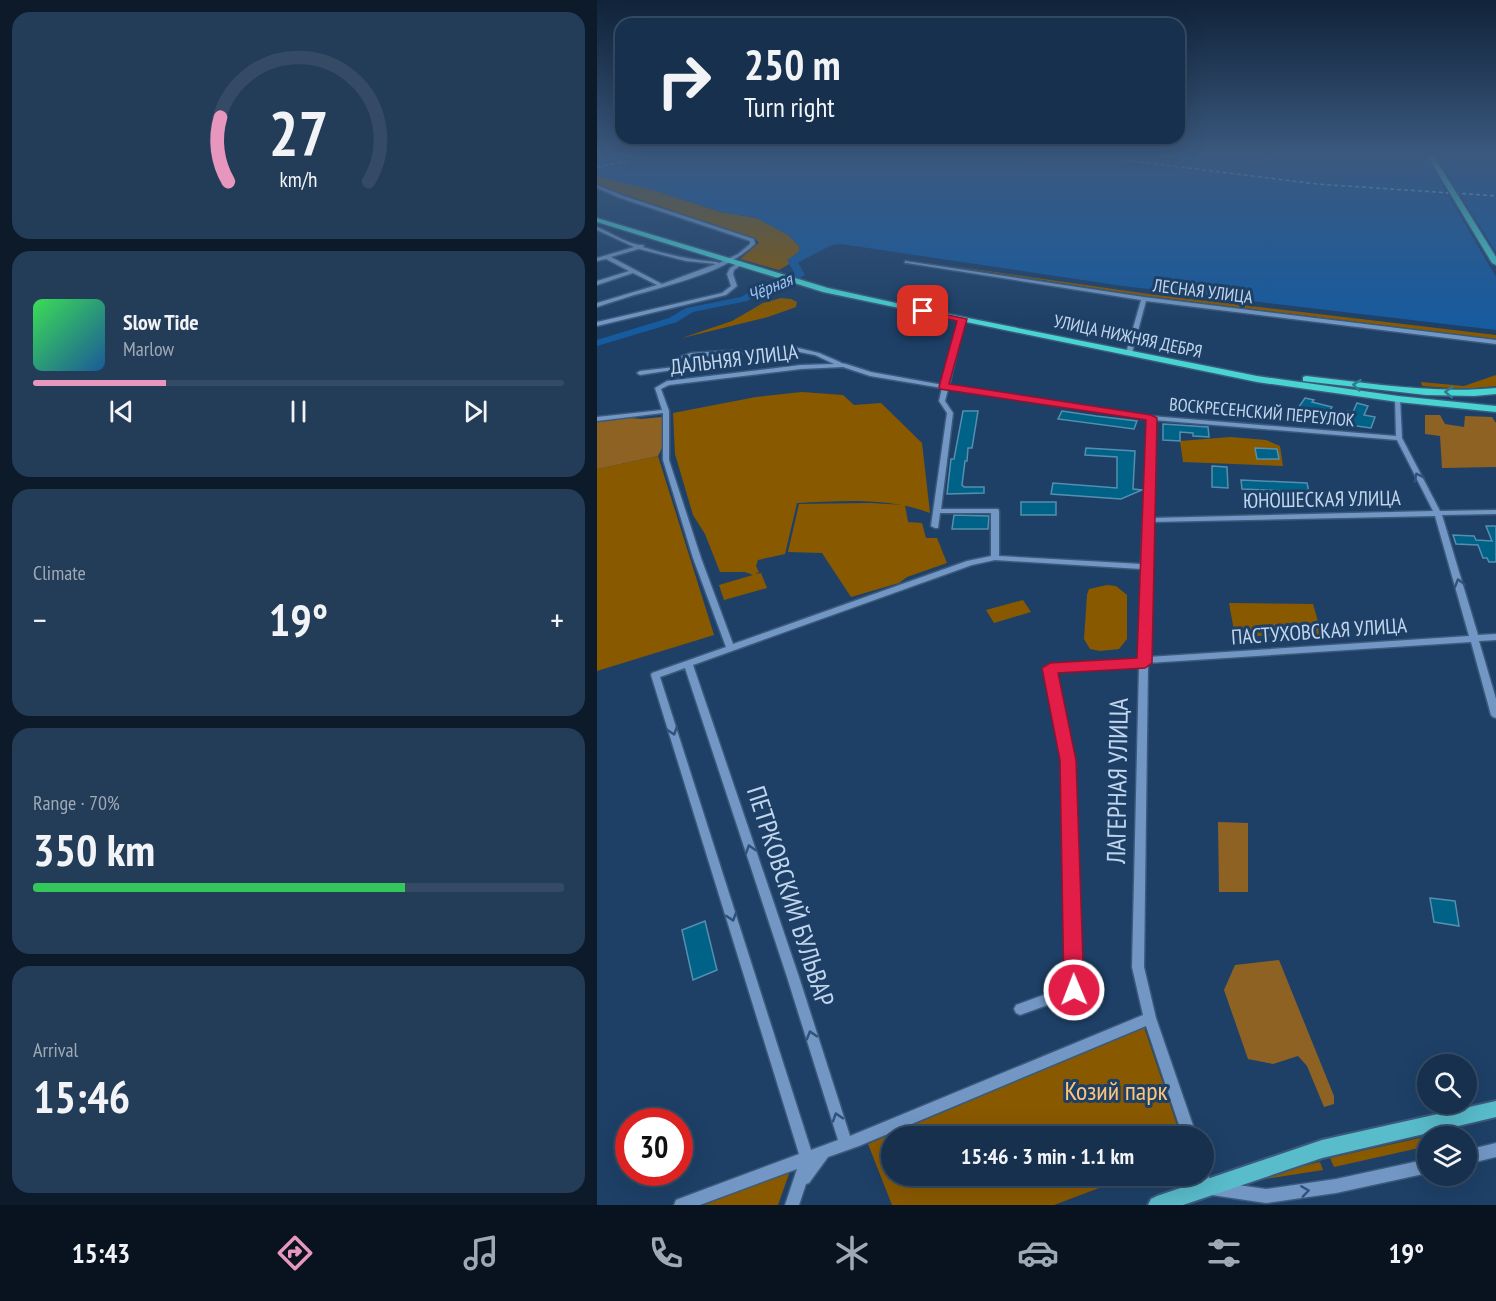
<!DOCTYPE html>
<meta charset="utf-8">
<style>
:root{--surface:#16304d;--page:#233c57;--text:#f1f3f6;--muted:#9ea9b6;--line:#354b65;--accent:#e797bd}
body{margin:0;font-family:"PT Sans Narrow",sans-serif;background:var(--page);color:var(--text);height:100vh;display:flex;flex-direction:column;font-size:22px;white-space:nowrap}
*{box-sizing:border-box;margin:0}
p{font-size:20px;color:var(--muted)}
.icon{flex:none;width:33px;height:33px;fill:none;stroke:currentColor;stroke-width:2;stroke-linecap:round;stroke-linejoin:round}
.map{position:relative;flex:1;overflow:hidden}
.side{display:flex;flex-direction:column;gap:12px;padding:12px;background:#0c1a2a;width:597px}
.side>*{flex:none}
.hud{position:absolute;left:18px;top:18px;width:570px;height:126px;border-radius:18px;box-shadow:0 6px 24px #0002,0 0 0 2px var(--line);background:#16304d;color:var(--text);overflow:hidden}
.buttons{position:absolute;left:820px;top:1054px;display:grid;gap:12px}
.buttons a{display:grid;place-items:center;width:60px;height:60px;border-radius:50%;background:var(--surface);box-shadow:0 6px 24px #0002,0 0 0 2px var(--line);font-size:30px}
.speed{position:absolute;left:18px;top:1108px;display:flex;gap:12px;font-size:30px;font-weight:700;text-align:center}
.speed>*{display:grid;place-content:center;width:78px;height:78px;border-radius:50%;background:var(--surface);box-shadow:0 6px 24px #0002,0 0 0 2px var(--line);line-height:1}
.speed .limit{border:9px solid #d22;background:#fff;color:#111}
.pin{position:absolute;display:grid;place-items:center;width:51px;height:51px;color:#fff;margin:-26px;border-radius:12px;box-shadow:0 3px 9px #0006}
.me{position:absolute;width:66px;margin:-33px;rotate:359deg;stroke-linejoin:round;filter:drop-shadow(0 0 4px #0008)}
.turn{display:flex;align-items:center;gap:21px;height:126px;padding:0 30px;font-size:27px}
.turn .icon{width:78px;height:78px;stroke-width:2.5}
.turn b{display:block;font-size:42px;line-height:51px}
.big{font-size:45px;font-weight:600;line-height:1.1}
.side .card{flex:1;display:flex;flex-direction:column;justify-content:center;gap:9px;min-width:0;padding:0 21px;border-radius:18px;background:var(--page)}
.side .dial{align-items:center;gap:0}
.dial svg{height:156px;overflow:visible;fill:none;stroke:var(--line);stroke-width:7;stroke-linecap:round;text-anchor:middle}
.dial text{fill:var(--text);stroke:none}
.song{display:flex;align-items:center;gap:18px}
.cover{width:72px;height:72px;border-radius:9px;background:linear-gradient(135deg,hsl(130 70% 55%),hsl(210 70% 35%))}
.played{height:6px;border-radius:3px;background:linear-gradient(90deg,var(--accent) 25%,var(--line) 25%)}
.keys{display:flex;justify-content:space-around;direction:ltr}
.heat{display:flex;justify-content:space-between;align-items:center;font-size:33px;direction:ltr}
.charge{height:9px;border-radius:4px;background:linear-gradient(90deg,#34c759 70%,var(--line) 0)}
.trip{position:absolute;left:284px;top:1126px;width:333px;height:60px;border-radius:30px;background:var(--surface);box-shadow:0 6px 24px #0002,0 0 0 2px var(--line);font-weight:600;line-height:60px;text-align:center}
.tabs{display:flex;height:96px;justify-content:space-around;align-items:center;background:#09131f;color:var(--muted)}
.tabs .icon{width:42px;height:42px}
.tabs .selected{color:var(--accent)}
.tabs b{font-size:27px;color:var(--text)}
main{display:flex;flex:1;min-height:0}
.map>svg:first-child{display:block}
.green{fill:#895900}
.forest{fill:#8d6222}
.water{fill:#175b9f}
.pier{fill:#1e4067}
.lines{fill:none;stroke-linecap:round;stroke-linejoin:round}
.river{fill:#175b9f;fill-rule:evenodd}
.ferry{stroke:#9cc2ef;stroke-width:1.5;stroke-dasharray:4 3;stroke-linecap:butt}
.building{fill:#006287;stroke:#548faf;stroke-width:1.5}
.minor-casing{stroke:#3b5a7b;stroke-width:3}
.major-casing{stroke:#3b5a7b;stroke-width:4}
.highway-casing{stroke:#3b5a7b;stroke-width:3}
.minor{fill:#7297c4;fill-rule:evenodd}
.major{fill:#59bccb;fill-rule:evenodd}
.highway{fill:#48d4d0;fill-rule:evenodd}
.oneway{stroke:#2f7b91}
.oneway2{stroke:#2f517a}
.route{fill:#e11d48;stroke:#92132f;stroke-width:1.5}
.labels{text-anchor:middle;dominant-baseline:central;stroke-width:6;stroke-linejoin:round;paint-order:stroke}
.far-water-label{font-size:18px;font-style:italic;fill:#9cc2ef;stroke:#1e4067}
.far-street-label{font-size:18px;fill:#c1d5ec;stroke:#1e4067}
.street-label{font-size:21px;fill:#c1d5ec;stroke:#1e4067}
.near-street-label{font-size:26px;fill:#c1d5ec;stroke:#1e4067}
.near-park-label{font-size:26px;fill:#fec478;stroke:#1e4067}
</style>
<main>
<section class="side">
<div class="card dial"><svg viewBox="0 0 100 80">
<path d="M14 69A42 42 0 1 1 86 69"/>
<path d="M14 69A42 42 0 0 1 10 36" stroke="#e797bd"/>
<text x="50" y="56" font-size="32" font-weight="700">27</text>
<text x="50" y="72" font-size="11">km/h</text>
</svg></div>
<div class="card">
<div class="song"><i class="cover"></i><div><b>Slow Tide</b><p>Marlow</p></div></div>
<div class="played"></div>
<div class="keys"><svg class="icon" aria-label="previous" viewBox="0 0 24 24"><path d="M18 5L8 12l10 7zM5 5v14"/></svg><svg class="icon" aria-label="pause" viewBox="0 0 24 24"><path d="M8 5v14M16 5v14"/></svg><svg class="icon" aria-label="next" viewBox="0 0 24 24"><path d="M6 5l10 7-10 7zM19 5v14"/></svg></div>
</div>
<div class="card"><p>Climate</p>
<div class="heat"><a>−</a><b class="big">19°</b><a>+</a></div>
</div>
<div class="card"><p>Range · 70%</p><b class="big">350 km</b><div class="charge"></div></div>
<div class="card"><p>Arrival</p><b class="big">15:46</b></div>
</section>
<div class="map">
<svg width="899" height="1205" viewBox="0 0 899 1205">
<rect width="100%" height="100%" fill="#1e4067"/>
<g class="green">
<polygon points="0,176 56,190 124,212 160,218 191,235 202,246 202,251 194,259 192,264 182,270 143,259 162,243 159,239 0,185"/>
<polygon points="342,264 552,294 899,335 899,339 548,296"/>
<polygon points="184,298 194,299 200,302 199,307 171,317 85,338 135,321 166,303"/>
<polygon points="899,375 899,386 868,389 825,386 824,382 867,386"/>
<path d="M205,392L246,395L257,405L284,403L325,443L333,513C290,497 245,501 200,503L188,554L161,560L159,566L162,572L158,574L164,573L170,588L127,600L122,585L156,575L148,572H123L108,534L96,515L78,454L76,413L159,397Z"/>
<polygon points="634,437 669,440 683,446 686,466 586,462 583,441"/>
<polygon points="61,456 117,635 0,671 0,469"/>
<polygon points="273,503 308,505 311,522 325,523 329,538 340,538 350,563 310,577 302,583 254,597 225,553 191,552 202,504"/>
<polygon points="510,585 519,586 530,595 530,639 522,649 503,651 493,649 487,639 490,595 492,589"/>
<polygon points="426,600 434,612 397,623 389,610"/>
<polygon points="632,603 716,604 725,636 638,636"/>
<polygon points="547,1027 584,1137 294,1137 294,1176 534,1176 457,1205 295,1205 271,1144"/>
<polygon points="854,1131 854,1137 831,1137 831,1146 737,1167 733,1158"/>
<polygon points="723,1162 726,1170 649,1182 648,1180"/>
<polygon points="193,1171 181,1205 101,1205"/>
</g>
<g class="forest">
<polygon points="828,415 843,415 848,424 867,427 868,416 895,417 899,423 899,467 845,468 843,436 828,434"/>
<polygon points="23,417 44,419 65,417 66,446 61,456 0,469 0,422"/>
<polygon points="621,822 651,823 651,892 622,892"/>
<polygon points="682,960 737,1096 737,1104 727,1107 710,1066 701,1056 676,1064 651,1059 627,990 638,965"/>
</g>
<polygon class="water" points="0,155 899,155 899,330 526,286 244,244 235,245 198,264 192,264 194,259 202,251 202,246 191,235 160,218 125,212 56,190 0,176"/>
<polygon class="pier" points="828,155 838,155 899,252 899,277"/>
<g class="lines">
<polygon class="river" points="204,251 211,253 200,261 208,275 191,284 174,287 150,301 96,312 80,322 0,346 0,340 72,318 89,308 144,297 168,283 186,280 198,274 190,260"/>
<g class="ferry">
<polyline points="487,155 720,184 853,193"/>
<polyline points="0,167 60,155"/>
<polyline points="858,193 899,196"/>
</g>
</g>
<g class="building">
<polygon points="708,398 717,400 715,402 735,407 729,417 712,413 708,417 700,417 697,414"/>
<polygon points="760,403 771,406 767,415 778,417 774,428 744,424 750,411 756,412"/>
<polygon points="366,411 381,411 375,448 371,448 370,461 368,461 365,485 367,487 387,487 387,493 350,494 354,459 357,459"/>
<polygon points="465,411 499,416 540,421 537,429 461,419"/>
<polygon points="566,424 611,427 612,437 596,436 596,433 583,432 583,441 566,440"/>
<polygon points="489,448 538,451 536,489 545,490 524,499 454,494 456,483 520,488 520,457 488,455"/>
<polygon points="658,448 680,449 682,459 660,459"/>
<polygon points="615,466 630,467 631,488 615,487"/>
<polygon points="644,480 710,483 712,492 645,489"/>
<rect x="424" y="502" width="35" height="13"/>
<polygon points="357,515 392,516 391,529 355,529"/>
<polygon points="889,526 899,526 899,562 892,562 890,558 886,558 881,545 859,544 856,535 877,536 879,540 895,541"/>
<polygon points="833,898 858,901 862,926 837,922"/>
<polygon points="108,921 120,970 96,980 85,930"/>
</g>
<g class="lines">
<g class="minor-casing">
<g id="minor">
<path d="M0,185L27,196L157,239L158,244C129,271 86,281 49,292C32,296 16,302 0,307V303L60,285L36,273L0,285V281L32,271L9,259L0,261V258L37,247L0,230V227C13,232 33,246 47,245L46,247C71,255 94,260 120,262L122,263L141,254L153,244V241L23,198L0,188ZM42,249L89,261L119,264L65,284L14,257Z"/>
<polygon points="308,261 547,297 899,340 899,344 549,301 535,353 532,355 529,353 544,300 310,263 308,263"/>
<polygon points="143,262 147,263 137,270 136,274 140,286 129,295 0,326 0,322 125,293 134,286 130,274 133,268"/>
<path d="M365,317L368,319L352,386L554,416L799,436L798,399L801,397L803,398L805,438L843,511L899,510V514L845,515L881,635L899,634V640L882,641L899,699V718L896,717L894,715L874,642L551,663L547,967L559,1018L600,1137H586L549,1026L262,1146L231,1157L212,1183L209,1184L202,1205H188L200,1169L103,1205H77L79,1200L84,1198L202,1154L54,675L55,673L129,647L96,558L66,460V413L0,421V417L65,410L58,388L70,381L204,365L237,364L218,355L197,351L95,357L87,359L82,369L43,375L40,373L43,371L78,367L83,357L94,353L197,347L222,353L243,362L244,363L249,364L274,372L346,385L362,319ZM246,367L273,376L345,388L342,401L350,413L334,526L338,528H341L343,513H394V556L370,561L136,644L104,558L72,460V411L64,389L72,385L204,369ZM351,389L551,419L544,564L402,556V511L401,509H344L356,413L348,401ZM557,420L800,440L836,511L554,518ZM838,516L872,636L551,657L554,522ZM398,560L544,569L542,660L453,665L450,666L449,668L466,760L471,986L419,1005L417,1009L419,1013L423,1015L481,994L483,990L476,760L458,671L542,666L535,967L546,1015L253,1136L202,977L96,665L375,565ZM88,668L190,977L241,1140L214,1150L63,677Z"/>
<polygon points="899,1143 899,1157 870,1164 870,1150"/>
<polygon points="831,1159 831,1173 739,1193 669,1203 608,1194 603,1192 598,1176 606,1176 606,1170 610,1171 613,1181 669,1189 739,1179"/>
</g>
</g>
<g class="major-casing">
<polygon id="major" points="899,1101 899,1117 725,1158 586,1205 551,1205 554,1199 560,1196 725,1140"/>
</g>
<g class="highway-casing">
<g id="highway">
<polygon points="830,155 836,155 899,257 899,265 895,263"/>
<polygon points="0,218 231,288 326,309 660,376 801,396 899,406 899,412 801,402 660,382 326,313 226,292 0,222"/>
<path d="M709,376C772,383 835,394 899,388V394L877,396L829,395L706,381V377Z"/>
</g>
</g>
<use href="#minor" class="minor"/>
<use href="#major" class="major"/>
<use href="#highway" class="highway"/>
</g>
<defs><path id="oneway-chevron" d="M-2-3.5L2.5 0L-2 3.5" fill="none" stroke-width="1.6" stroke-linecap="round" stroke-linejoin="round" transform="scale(1.5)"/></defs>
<g class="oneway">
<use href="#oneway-chevron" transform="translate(760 385) rotate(-174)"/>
<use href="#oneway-chevron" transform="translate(852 392) rotate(-177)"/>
</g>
<g class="oneway2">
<use href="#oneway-chevron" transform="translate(821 477) rotate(-117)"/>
<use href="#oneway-chevron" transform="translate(862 583) rotate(-106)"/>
<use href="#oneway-chevron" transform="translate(76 731) rotate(72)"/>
<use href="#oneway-chevron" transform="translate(153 849) rotate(-108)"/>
<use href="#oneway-chevron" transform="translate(135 917) rotate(72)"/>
<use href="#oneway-chevron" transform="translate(214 1035) rotate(-107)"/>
<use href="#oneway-chevron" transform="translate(240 1117) rotate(-108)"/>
<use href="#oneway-chevron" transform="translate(708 1191) rotate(-8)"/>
</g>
<linearGradient id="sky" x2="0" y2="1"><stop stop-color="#102339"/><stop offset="0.48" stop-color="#3b597f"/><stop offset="1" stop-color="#3b597f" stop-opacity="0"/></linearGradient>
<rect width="899" height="324" fill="url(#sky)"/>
<polygon class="route" points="323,309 370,319 352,384 554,415 560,418 555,663 548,668 461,673 479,760 487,990 484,996 477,999 470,996 467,990 463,760 445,668 453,663 540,658 549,420 343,389 342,387 360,321 323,313"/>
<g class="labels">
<g class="far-water-label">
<text transform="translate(173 287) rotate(-23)">Чёрная</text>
</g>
<g class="far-street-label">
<text transform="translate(606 291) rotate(7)">ЛЕСНАЯ УЛИЦА</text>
<text transform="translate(531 336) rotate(12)">УЛИЦА НИЖНЯЯ ДЕБРЯ</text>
<text transform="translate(665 412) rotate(5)">ВОСКРЕСЕНСКИЙ ПЕРЕУЛОК</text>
</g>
<g class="street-label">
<text transform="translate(137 359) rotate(-7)">ДАЛЬНЯЯ УЛИЦА</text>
<text transform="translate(725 499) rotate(-1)">ЮНОШЕСКАЯ УЛИЦА</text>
<text transform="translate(722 631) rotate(-4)">ПАСТУХОВСКАЯ УЛИЦА</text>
</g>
<g class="near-street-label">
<text transform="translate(520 781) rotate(-89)">ЛАГЕРНАЯ УЛИЦА</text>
<text transform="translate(194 896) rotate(72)">ПЕТРКОВСКИЙ БУЛЬВАР</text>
</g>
<g class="near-park-label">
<text x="519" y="1090">Козий парк</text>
</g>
</g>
</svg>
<div class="buttons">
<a><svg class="icon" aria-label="search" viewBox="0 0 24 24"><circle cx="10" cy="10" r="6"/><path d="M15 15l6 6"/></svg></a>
<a><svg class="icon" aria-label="layers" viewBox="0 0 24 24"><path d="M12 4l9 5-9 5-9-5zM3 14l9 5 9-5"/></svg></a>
</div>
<div class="speed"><div class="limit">30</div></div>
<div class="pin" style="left:326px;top:311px;background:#d93025"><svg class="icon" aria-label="arrive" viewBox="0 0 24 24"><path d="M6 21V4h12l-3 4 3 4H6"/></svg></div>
<svg class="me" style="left:477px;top:990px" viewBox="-20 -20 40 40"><circle r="17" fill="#e11d48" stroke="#fff" stroke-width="3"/><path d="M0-11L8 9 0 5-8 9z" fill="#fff"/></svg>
<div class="trip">15:46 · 3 min · 1.1 km</div>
<div class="hud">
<div class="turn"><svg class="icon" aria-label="right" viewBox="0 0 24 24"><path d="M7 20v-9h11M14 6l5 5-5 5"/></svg><div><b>250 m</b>Turn right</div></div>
</div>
</div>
</main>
<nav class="tabs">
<b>15:43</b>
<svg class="icon selected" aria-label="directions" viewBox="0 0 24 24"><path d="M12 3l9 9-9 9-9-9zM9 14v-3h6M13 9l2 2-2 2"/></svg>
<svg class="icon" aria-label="music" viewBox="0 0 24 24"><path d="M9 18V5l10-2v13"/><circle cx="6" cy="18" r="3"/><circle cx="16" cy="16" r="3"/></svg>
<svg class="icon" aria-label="phone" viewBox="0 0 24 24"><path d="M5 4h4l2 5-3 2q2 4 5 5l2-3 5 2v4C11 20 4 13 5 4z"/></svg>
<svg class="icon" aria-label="climate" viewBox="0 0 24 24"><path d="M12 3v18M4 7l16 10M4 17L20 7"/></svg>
<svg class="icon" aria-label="car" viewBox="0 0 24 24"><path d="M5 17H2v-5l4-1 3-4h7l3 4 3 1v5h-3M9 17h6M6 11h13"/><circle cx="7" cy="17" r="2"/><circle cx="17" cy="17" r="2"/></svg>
<svg class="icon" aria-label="filters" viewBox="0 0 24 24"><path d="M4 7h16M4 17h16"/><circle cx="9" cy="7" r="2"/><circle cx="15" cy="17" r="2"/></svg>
<b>19°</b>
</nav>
